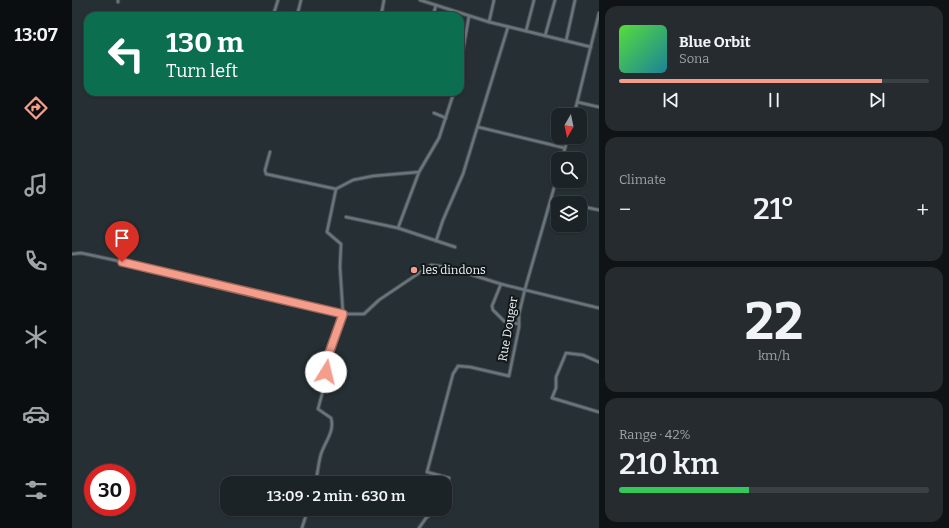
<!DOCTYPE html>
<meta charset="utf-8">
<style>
:root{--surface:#1c2327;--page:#252b2f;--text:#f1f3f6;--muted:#a0a4a7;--line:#3a4044;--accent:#f49d8b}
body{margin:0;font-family:Bitter,serif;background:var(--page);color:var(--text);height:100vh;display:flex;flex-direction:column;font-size:15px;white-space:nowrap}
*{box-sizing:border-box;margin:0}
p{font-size:13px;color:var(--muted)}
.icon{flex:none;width:22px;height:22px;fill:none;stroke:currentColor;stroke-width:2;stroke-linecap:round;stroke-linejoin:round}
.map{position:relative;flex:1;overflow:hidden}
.side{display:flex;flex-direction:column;gap:6px;padding:6px;background:#0f1315;width:350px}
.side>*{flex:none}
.banner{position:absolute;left:12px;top:12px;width:380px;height:84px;border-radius:12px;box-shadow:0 1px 3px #0004,0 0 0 1px var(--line);background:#0b6e4f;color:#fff;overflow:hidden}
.needle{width:26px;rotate:189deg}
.controls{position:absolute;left:479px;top:108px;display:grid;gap:8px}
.controls a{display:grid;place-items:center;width:36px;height:36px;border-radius:8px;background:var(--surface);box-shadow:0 1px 3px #0004,0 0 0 1px var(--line);font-size:20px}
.speed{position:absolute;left:12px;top:464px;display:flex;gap:8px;font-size:20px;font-weight:700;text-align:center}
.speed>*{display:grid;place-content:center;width:52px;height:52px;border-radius:50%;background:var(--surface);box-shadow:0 1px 3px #0004,0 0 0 1px var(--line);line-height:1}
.speed .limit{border:6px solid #d22;background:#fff;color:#111}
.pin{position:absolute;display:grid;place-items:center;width:34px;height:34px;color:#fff;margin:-41px -17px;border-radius:50% 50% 50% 0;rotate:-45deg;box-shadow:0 0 4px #0007}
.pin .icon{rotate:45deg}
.me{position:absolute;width:44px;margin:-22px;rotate:9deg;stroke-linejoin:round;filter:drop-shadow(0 0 3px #0008)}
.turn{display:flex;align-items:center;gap:14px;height:84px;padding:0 16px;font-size:18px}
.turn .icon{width:52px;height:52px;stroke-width:2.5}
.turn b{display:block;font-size:28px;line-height:34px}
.big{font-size:30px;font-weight:600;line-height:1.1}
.side .widget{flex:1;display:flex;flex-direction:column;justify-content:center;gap:6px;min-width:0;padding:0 14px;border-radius:12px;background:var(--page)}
.side .dial{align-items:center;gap:0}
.dial b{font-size:52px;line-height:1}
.song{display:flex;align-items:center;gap:12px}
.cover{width:48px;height:48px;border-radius:6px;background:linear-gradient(135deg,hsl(110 70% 55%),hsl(190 70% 35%))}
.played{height:4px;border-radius:2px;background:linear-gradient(90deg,var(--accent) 85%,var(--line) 85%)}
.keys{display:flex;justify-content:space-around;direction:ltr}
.heat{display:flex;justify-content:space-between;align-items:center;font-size:22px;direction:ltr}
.charge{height:6px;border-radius:3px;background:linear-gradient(90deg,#34c759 42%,var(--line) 0)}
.trip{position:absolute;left:148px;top:476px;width:232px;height:40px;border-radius:12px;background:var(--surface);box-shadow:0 1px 3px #0004,0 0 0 1px var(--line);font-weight:600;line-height:40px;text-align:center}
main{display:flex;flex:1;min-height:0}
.tabs{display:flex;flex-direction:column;width:72px;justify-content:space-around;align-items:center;background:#0b0e10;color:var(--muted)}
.tabs .icon{width:28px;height:28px}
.tabs .active{color:var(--accent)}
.tabs b{font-size:18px;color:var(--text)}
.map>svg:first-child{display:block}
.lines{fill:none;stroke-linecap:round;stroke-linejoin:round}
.minor-casing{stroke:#444c51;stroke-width:4.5}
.minor{stroke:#6a757b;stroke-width:2.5}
.route-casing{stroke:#9f665a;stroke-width:10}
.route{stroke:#f49d8b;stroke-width:7}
.poi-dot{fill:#f49d8b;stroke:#121719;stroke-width:1.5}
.labels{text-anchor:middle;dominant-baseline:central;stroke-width:4;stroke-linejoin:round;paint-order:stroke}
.poi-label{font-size:12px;fill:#eff5f8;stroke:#121719;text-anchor:start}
.street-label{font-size:12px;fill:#eff5f8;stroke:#121719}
</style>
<main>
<nav class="tabs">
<b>13:07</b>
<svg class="icon active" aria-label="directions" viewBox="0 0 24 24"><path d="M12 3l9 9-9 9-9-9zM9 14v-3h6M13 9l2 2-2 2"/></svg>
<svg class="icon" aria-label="music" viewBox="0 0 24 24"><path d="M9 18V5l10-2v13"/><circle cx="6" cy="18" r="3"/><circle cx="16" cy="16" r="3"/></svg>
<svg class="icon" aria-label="phone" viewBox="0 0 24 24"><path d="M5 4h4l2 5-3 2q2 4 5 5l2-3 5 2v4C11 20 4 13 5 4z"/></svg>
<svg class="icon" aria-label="climate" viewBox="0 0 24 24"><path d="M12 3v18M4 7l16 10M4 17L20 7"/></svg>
<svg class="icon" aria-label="car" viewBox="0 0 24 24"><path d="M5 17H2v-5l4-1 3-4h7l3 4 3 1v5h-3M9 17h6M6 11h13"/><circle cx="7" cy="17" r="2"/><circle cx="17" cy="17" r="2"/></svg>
<svg class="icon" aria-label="filters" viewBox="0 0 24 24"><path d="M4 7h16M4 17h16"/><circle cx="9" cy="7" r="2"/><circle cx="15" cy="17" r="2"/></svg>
</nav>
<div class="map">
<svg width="527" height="528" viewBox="0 0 527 528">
<rect width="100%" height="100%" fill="#262f34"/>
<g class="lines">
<g class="minor-casing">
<g id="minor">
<polyline points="348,0 417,22 519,47"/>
<polyline points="46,2 46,0"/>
<polyline points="201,16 206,0"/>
<polyline points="225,16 229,0"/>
<polyline points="309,16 312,0"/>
<polyline points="361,16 364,5"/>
<polyline points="417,22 422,0"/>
<polyline points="454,31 462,0"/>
<polyline points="473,36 483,0"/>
<polyline points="494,41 503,0"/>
<polyline points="388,67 397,16"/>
<polyline points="505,102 527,107"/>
<polyline points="362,113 374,118"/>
<polyline points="502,115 527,13"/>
<polyline points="406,127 493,148"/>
<polyline points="198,152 193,170 194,174 264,189 281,180 301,176 347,172 367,138 382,92"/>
<polyline points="490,159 496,137"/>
<polyline points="479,200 493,203"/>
<polyline points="508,206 527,210"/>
<polyline points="274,217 326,228 383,247"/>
<polyline points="326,228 347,172"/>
<polyline points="364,241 371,220 391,174 436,27"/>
<path d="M0,254L9,253C97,271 183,294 271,314H292L307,300L359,265L375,267L429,284L527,308"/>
<polyline points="429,284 420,306 421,310 432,321 447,324"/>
<polyline points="527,362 511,355 494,353 484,377 484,388 480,398 527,412"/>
<path d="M243,483C246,474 246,464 249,454C253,442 263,431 259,418L246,409L253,383L256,356L271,314L268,267L269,244L255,232L264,189"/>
<polyline points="373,503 377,478 355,472 381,374 386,366 398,367 437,376 447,327 447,314 453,289 486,174"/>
<polyline points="230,528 236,509"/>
<polyline points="347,528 354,518 366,509"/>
</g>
</g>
<use href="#minor" class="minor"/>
</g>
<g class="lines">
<g class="route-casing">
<polyline id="route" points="50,262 271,314 256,356 254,372"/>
</g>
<use href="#route" class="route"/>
</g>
<circle class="poi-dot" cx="342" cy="270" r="4"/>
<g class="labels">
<g class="poi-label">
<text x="350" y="270">les dindons</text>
</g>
<g class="street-label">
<text transform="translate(436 329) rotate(-80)">Rue Douger</text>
</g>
</g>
</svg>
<div class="controls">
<a><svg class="needle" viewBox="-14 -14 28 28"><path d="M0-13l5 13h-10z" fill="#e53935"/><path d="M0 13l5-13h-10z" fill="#a0a4a7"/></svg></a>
<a><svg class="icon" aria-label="search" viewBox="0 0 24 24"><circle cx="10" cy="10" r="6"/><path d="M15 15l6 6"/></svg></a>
<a><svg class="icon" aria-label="layers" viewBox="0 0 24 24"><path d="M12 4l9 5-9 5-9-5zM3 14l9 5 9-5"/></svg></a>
</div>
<div class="speed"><div class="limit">30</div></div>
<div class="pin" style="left:50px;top:262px;background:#d93025"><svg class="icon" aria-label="arrive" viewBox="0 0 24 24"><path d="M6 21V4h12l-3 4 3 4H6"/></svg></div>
<svg class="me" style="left:254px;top:372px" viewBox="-20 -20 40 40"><circle r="19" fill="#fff"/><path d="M0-13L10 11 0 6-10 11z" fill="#f49d8b"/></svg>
<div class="trip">13:09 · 2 min · 630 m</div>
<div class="banner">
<div class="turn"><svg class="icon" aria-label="left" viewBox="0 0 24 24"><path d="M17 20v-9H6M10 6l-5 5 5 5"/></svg><div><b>130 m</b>Turn left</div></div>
</div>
</div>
<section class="side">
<div class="widget">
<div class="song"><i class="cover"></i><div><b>Blue Orbit</b><p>Sona</p></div></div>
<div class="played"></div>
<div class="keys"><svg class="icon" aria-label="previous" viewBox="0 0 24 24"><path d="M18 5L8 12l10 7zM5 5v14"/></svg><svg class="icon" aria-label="pause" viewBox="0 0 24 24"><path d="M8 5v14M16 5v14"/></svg><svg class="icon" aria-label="next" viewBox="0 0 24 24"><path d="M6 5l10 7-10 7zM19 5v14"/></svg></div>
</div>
<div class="widget"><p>Climate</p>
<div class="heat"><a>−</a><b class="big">21°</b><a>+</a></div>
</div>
<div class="widget dial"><b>22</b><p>km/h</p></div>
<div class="widget"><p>Range · 42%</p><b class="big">210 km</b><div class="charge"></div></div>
</section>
</main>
